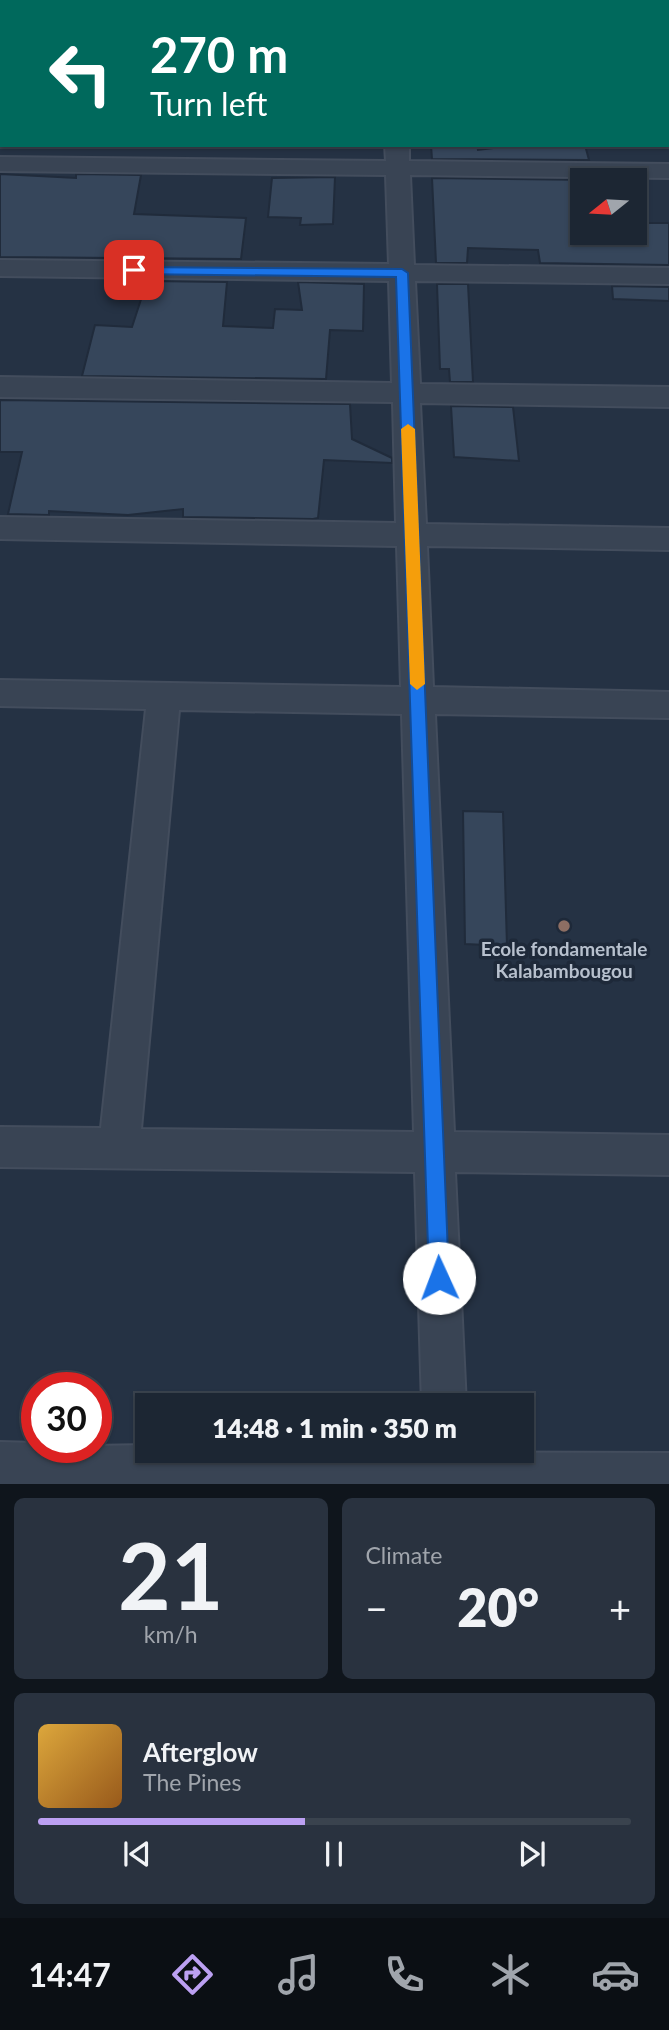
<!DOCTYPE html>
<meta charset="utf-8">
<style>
:root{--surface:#1c2633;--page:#29323f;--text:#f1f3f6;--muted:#a0a5ac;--line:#3a434e;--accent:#bca0f2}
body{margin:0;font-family:Lato,sans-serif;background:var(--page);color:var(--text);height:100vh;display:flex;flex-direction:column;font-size:26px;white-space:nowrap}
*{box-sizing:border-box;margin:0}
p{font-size:23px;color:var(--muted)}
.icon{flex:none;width:38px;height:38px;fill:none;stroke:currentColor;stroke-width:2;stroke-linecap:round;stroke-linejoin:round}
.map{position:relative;height:1484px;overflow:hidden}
.details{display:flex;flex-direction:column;gap:14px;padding:14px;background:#0f151c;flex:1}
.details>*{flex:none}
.guide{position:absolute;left:0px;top:0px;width:670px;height:147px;box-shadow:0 2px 5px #0004,0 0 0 2px var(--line);background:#00695c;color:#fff;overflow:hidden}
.needle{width:46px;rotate:252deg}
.controls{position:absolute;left:570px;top:168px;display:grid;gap:14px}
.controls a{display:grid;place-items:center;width:77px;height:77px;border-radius:0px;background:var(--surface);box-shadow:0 2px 5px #0004,0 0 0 2px var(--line);font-size:35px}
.speed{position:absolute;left:21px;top:1372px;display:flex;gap:14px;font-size:35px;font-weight:700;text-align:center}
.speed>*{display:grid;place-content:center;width:91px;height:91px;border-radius:50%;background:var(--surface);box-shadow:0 2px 5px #0004,0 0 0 2px var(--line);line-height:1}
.speed .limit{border:10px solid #d22;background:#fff;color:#111}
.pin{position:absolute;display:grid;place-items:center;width:60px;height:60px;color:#fff;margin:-30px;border-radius:14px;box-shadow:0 4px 10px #0006}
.me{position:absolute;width:77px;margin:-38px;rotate:358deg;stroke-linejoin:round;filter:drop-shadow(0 0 5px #0008)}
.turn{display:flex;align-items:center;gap:24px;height:147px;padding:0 35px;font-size:32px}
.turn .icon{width:91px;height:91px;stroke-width:2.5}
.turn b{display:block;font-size:49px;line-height:60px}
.big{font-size:52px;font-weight:800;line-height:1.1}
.details .tile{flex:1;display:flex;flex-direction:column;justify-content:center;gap:10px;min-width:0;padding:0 24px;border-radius:10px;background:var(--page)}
.details .dial{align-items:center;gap:0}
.dial b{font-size:91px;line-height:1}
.song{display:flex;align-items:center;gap:21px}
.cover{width:84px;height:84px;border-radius:10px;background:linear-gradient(135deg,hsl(40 70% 55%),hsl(30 70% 35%))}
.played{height:7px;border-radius:4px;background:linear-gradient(90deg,var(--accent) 45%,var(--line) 45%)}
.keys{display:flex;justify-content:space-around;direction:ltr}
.heat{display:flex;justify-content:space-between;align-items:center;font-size:38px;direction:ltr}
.details .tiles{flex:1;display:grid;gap:14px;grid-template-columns:1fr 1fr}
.tile:last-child{grid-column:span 2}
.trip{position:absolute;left:135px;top:1393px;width:399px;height:70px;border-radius:0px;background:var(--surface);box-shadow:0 2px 5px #0004,0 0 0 2px var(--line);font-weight:800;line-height:70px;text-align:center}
.tabs{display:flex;height:112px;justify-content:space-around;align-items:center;background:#0b0f14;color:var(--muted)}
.tabs .icon{width:49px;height:49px}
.tabs .selected{color:var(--accent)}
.tabs b{font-size:32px;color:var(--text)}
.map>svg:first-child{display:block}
.building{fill:#36465b;stroke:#202b3b;stroke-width:2}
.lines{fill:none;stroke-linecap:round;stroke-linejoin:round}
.minor-casing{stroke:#434d5d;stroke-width:4}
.minor{fill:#394454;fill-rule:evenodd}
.route{fill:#1a73e8;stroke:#114b97;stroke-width:2}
.slow{fill:#f59e0b}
.education-dot{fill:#8d6e63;stroke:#1e2939;stroke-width:2.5}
.labels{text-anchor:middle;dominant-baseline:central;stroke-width:7;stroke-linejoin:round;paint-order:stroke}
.poi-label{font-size:19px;font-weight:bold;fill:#b7c0cd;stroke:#1e2939}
</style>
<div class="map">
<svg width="669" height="1484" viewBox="0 0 669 1484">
<rect width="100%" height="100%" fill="#253244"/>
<g class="building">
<polygon points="431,145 477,145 478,150 519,145 585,145 589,160 432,159"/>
<polygon points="0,174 76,178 76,174 141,175 134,214 246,218 241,259 0,257"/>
<polygon points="335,177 333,224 300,225 301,218 268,217 272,178"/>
<polygon points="432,178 594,180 583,180 583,233 642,233 640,223 669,223 669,265 540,263 538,250 468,248 467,263 436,263"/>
<polygon points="147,281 227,282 223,326 273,328 275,309 302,310 298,282 364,284 363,331 330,330 326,379 82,376 95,325 132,327"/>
<polygon points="437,284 468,284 473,382 450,382 449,369 440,369"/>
<polygon points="612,286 669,287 669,301 613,299"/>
<polygon points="0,400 350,404 352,439 392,458 392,463 324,460 318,518 313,519 183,517 183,509 128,515 49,511 49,515 8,514 22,452 0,452"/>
<polygon points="451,406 513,407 519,461 454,457"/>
<polygon points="463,811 503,812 507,946 465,944"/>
</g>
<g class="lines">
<g class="minor-casing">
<g id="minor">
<polygon points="175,0 197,0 175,2"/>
<polygon points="503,0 525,0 525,2 504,2"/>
<rect x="668" y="28" width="1" height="14"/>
<rect x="0" y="36" width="2" height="14"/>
<rect x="668" y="117" width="1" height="14"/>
<rect x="0" y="125" width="2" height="14"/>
<path d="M385,145H409V161L669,164V178L410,175L414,265L669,268V284L415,281L420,384L669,387V407L420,403L426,524L669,528V550L427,546L433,687L669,692V718L435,714L454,1132L669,1135V1175L455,1172L466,1405H422L415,1172L0,1167V1127L101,1128L146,709L0,706V680L401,687L397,546L0,539V517L396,523L393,402L0,397V377L392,383L389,281L0,276V260L389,264L386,175L0,171V157L386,161ZM179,710L402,714L414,1132L141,1129Z"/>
<polygon points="0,1442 37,1443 37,1447 147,1445 147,1451 669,1453 669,1484 0,1484"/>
</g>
</g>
<use href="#minor" class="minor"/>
</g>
<polygon class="route" points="130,267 402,269 408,273 449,1278 447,1285 439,1288 432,1285 429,1278 396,277 134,274 128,270"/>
<polygon class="slow" points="408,424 415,429 425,684 417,690 410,684 401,429"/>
<circle class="education-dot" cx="564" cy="926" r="7"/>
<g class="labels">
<g class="poi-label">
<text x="564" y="948">Ecole fondamentale<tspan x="564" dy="22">Kalabambougou</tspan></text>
</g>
</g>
</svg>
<div class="controls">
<a><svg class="needle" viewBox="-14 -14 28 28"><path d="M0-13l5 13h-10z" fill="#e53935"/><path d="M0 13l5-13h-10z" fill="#a0a5ac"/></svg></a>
</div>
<div class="speed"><div class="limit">30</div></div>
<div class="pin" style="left:134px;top:270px;background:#d93025"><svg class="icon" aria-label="arrive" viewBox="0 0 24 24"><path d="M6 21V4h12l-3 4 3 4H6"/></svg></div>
<svg class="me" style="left:439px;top:1278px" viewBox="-20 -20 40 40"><circle r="19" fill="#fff"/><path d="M0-13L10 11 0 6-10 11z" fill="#1a73e8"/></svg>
<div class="trip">14:48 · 1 min · 350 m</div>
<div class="guide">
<div class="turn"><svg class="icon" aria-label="left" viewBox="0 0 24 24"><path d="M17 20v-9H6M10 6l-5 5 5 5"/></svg><div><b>270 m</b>Turn left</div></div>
</div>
</div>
<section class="details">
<div class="tiles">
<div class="tile dial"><b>21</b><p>km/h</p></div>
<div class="tile"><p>Climate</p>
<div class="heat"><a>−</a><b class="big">20°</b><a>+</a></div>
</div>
<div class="tile">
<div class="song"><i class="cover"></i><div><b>Afterglow</b><p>The Pines</p></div></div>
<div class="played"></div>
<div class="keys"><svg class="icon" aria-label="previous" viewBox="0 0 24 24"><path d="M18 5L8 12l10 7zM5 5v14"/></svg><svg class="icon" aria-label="pause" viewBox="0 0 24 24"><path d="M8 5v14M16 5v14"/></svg><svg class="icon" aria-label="next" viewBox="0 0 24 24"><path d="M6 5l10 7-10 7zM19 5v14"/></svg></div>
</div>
</div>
</section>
<nav class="tabs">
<b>14:47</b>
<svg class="icon selected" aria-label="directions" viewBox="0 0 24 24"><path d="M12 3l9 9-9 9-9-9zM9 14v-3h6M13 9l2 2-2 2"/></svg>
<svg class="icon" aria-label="music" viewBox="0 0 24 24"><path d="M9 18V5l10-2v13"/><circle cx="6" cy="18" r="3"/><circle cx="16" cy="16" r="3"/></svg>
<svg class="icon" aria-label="phone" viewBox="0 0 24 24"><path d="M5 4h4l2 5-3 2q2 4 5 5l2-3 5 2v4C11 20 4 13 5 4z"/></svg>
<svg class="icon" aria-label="climate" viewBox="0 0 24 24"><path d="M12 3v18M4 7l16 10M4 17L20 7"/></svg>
<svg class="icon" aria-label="car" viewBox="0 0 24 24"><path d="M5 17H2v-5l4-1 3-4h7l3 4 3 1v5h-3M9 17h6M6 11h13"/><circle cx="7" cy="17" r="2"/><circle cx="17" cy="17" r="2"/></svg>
</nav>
